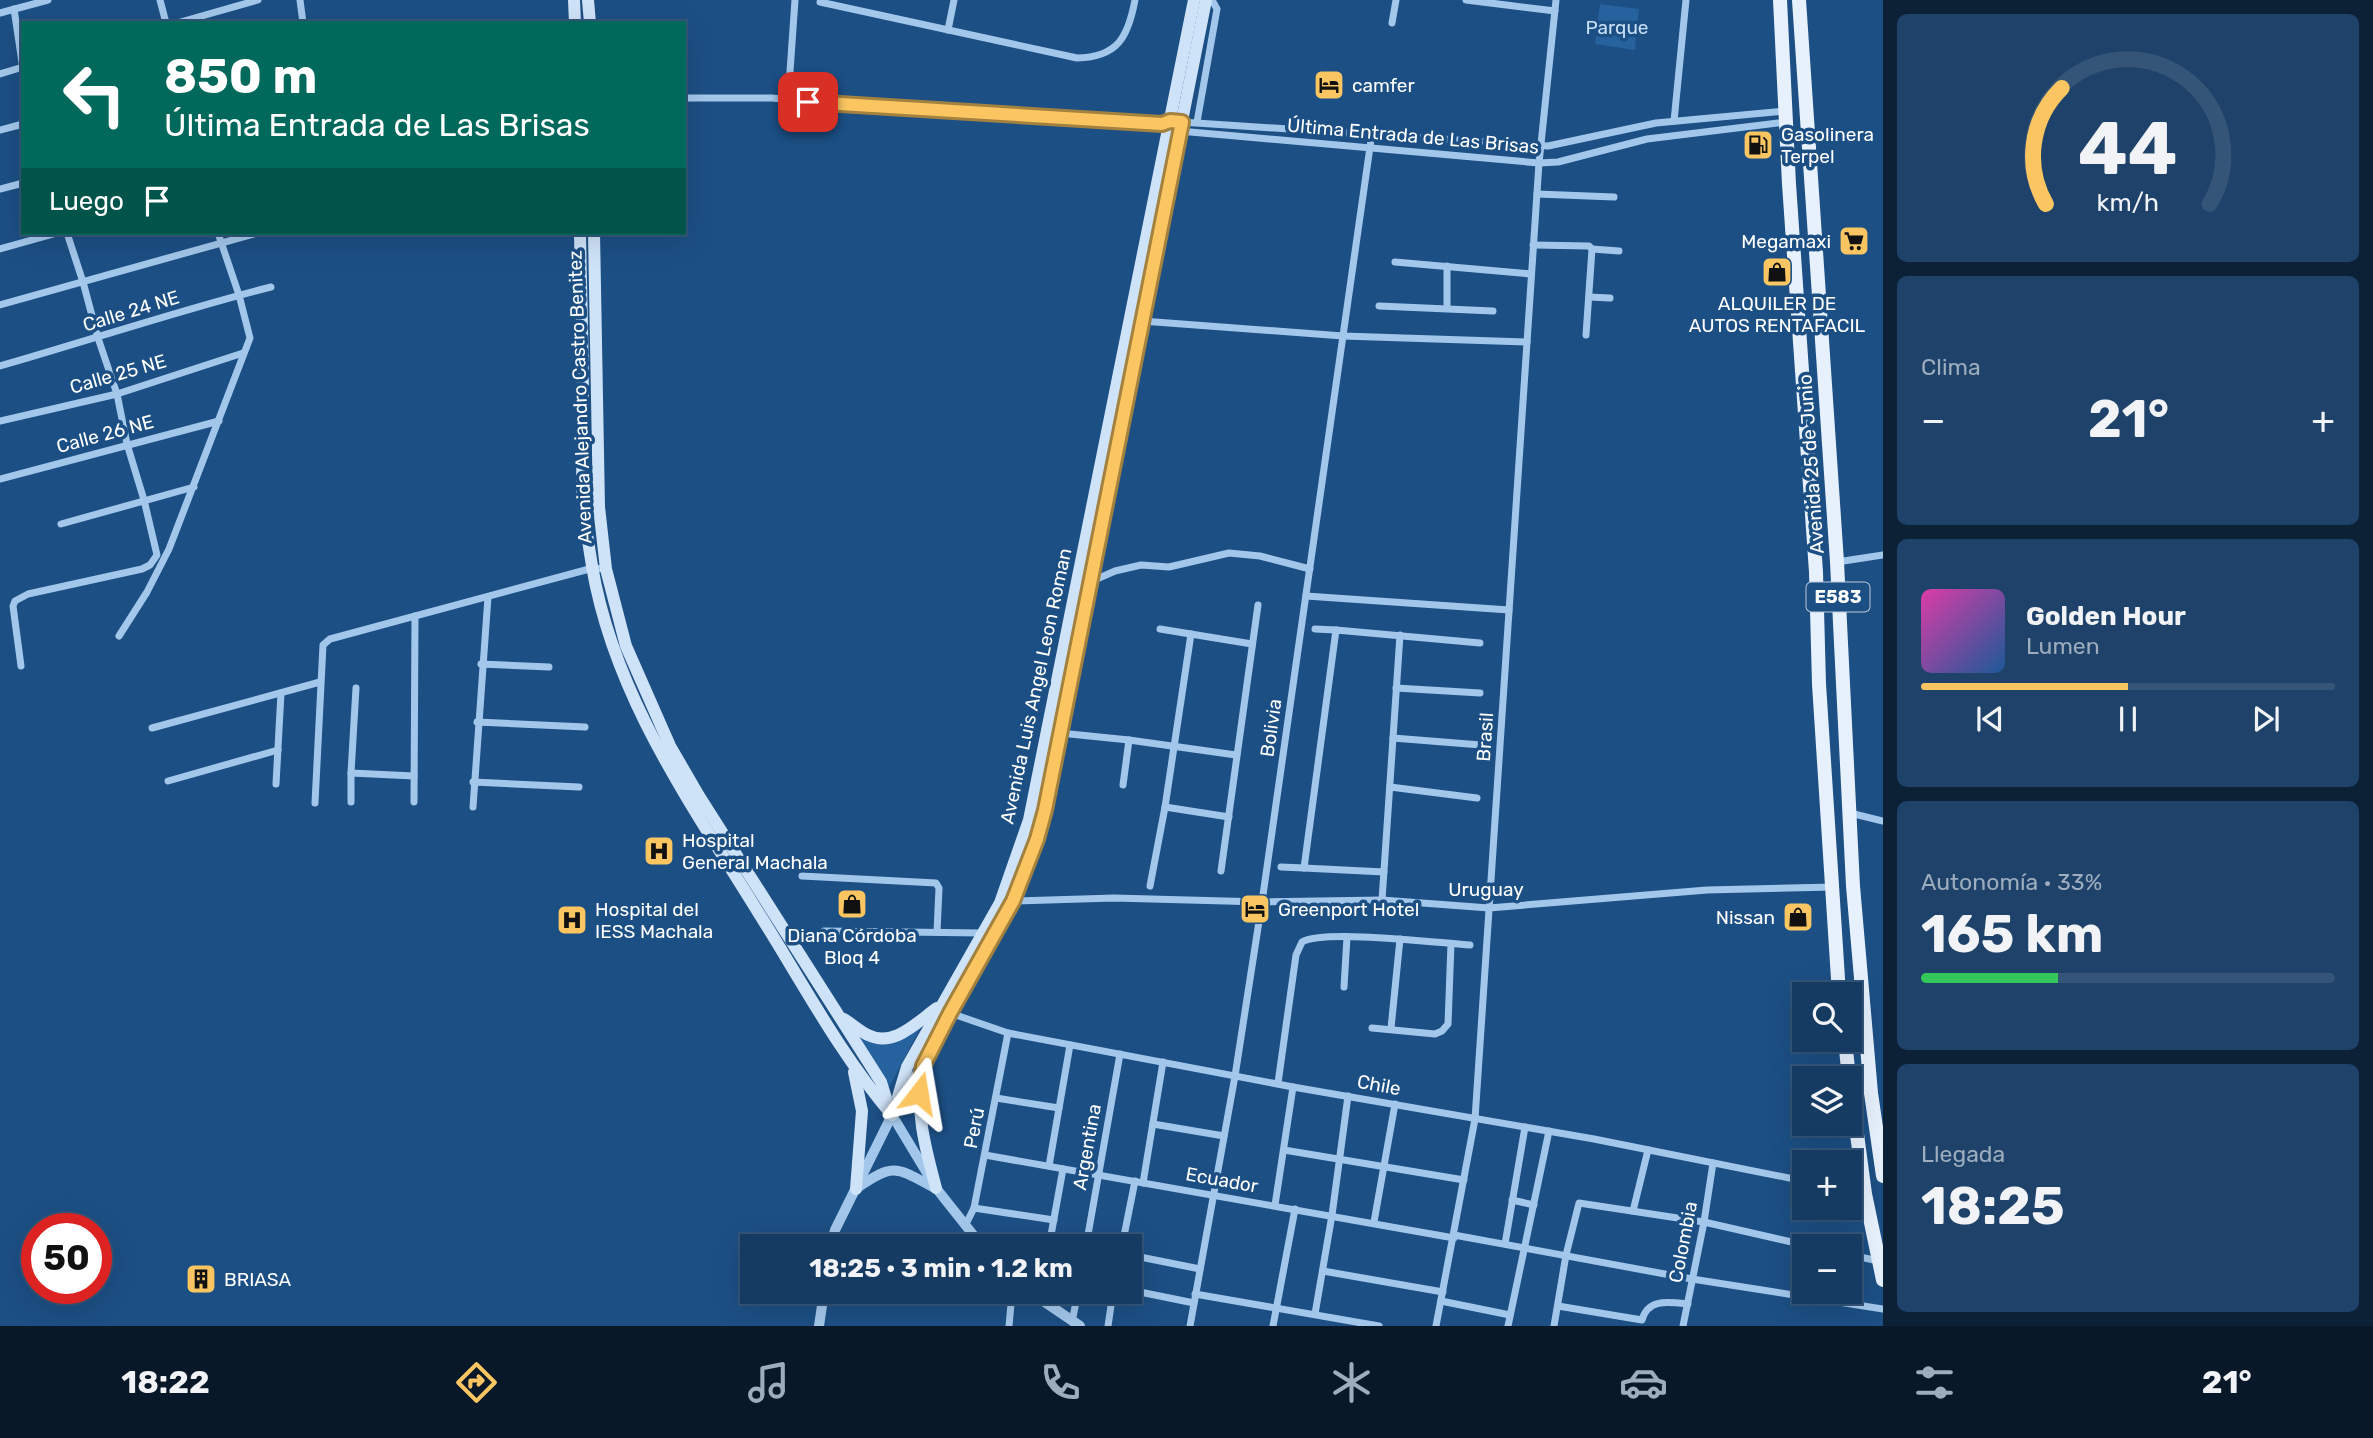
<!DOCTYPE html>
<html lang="es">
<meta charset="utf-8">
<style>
:root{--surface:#153b63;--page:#1e4269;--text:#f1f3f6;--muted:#9dadbe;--line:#345578;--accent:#fbc661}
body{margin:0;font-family:Rubik,sans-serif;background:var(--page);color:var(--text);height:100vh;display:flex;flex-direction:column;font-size:26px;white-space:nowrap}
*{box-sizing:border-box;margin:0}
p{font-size:23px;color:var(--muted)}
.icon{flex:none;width:38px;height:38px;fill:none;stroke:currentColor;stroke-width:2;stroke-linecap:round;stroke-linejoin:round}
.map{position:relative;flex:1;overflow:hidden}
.sheet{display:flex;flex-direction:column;gap:14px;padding:14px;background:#0c2036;width:490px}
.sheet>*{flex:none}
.banner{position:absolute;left:21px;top:21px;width:665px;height:214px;border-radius:0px;box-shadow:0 7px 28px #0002,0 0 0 2px var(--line);background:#00695c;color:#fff;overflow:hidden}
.controls{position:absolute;left:1792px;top:982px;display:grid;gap:14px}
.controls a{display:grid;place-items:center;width:70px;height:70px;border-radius:0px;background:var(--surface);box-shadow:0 7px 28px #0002,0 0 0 2px var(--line);font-size:35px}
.speed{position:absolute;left:21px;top:1213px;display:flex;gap:14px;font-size:35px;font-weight:700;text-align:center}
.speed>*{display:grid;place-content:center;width:91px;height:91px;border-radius:50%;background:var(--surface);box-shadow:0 7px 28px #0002,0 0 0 2px var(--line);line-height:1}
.speed .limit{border:10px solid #d22;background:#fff;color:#111}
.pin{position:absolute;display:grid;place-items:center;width:60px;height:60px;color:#fff;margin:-30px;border-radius:14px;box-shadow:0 4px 10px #0006}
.me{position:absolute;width:77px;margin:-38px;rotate:14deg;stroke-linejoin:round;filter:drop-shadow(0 0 5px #0008)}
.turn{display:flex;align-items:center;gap:24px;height:147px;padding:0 28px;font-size:32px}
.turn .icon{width:91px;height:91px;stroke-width:2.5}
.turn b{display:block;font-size:49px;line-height:60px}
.then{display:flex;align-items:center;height:66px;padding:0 28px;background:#0003;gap:14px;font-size:26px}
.big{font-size:52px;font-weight:700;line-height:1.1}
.sheet .card{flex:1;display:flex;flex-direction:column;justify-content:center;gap:10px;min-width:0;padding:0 24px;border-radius:10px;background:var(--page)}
.sheet .dial{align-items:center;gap:0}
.dial svg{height:182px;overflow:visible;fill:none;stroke:var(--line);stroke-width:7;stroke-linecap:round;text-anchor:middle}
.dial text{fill:var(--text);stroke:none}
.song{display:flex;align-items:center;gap:21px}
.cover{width:84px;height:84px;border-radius:10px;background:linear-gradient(135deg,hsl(320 70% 55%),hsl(210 70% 35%))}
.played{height:7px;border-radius:4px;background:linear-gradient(90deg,var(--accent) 50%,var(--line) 50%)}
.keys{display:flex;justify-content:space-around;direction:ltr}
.heat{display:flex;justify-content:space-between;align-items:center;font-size:38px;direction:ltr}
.charge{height:10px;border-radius:5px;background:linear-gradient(90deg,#34c759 33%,var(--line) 0)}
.trip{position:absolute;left:740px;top:1234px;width:402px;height:70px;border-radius:0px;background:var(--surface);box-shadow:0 7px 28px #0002,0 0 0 2px var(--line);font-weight:700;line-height:70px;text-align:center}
.dock{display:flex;height:112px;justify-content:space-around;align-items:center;background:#081828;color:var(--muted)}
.dock .icon{width:49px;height:49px}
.dock .on{color:var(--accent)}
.dock b{font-size:32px;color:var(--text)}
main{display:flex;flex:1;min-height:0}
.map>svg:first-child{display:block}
.green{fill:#26629d}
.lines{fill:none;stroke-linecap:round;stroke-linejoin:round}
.minor{stroke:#a3c7eb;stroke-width:7}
.tertiary{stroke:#a3c7eb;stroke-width:10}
.secondary{stroke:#cfe3f8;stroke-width:12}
.primary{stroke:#e7f1fe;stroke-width:14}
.route-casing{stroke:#a3813f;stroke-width:18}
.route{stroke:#fbc661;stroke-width:12}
.labels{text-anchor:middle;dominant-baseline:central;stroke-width:7;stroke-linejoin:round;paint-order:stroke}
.shield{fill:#1c4f84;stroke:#bbcada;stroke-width:2}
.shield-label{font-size:18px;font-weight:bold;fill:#fff}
.park-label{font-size:19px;fill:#c8e0f8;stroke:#1c4f84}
.poi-label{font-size:19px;fill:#fff;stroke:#1c4f84;text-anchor:start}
.street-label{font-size:19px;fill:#fff;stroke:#1c4f84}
</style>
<main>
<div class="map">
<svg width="1883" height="1326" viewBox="0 0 1883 1326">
<rect width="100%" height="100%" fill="#1c4f84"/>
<g class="green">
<polygon points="1600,4 1639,9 1635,50 1595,44"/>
<polygon points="922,1025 889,1087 853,1031 867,1038"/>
</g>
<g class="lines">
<g class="minor">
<polyline points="160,0 166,23"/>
<polyline points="300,0 303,23"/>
<polyline points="1466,0 1555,11"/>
<path d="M820,2L1077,58C1118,57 1128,37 1135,0"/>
<polyline points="14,9 23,69"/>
<polyline points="0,13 48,0"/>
<polyline points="177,23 258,0"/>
<polyline points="1392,23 1396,0"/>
<polyline points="948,30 954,0"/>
<polyline points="0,74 23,67"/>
<polyline points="684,98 772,98 828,104 1147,122 1162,124 1168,129"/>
<polyline points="788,100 795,0"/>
<polyline points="1674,121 1686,0"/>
<polyline points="1181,122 1548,146 1656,123 1785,111"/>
<polyline points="1197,122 1217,9 1212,0"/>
<polyline points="0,130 23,124"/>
<polyline points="1179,131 1539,163 1558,162 1647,139 1786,122"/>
<polyline points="0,189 23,183"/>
<polyline points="1537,194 1614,197"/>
<polyline points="1533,245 1589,246 1592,249 1586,335"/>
<polyline points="0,249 57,233"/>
<polyline points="1592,249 1619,251"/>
<polyline points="1395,262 1531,274"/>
<polyline points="1447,266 1447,308"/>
<polyline points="1589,297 1610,298"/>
<polyline points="0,305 257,233"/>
<polyline points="1379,306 1493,311"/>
<polyline points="1142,321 1343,336 1527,342"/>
<path d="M0,366C91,340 180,310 271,287"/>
<polyline points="0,421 117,394 243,353"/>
<polyline points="0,479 219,421"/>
<polyline points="61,524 194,487"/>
<polyline points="1837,562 1883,555"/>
<polyline points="1090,582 1115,571 1141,565 1169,567 1229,553 1260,556 1310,569"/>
<polyline points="1306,596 1509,610"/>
<polyline points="1160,629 1252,644"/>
<polyline points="1315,629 1336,630"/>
<polyline points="119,636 147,592 169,549 250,338 239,295 218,233"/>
<polyline points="481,664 549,667"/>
<polyline points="21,666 13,606 15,601 28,594 142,569 150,565 157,555 144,500 127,444 117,394 98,338 83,282 67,233"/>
<polyline points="1396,688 1480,693"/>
<polyline points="477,722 585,727"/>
<polyline points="152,728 320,682"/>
<polyline points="1060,733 1129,740 1236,755"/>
<polyline points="1393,738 1481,745"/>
<polyline points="351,773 414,776"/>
<polyline points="168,781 278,750"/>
<polyline points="473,782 579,787"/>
<polyline points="276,784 281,693"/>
<polyline points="1123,785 1129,740"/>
<polyline points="1390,787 1477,798"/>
<polyline points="351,802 351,773 356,688"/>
<polyline points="414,802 415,616"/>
<polyline points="315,803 323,645 330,639 593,568 606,569"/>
<polyline points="473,807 488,597"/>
<polyline points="1165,807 1229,817"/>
<polyline points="1850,813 1883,821"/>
<polyline points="1281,867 1304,868"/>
<polyline points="1221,871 1258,605"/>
<polyline points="1384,872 1304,868 1336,630 1480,643"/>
<polyline points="802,876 936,883 939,888 937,932"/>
<polyline points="1150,886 1165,807 1191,634"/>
<polyline points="1382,900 1400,635"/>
<polyline points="1013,901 1114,898 1262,902 1382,900 1489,908 1707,890 1833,887"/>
<polyline points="824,931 982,933"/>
<polyline points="1344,987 1347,937"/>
<polyline points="950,1013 1008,1033 1293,1087 1594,1139 1804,1181"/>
<polyline points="1372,1028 1435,1034 1442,1031 1448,1024 1451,944"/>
<polyline points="1391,1028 1400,939"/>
<path d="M1278,1083L1296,955L1302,942C1324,929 1439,943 1470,945"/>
<polyline points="996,1098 1059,1108"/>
<polyline points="1153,1124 1224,1136"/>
<polyline points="1284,1150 1464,1180"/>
<polyline points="985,1155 1454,1238"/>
<polyline points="1049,1166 1070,1045"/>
<polyline points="1143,1183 1163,1062"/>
<polyline points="1850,1190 1865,1194"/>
<polyline points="1512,1200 1534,1205"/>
<polyline points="1275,1205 1293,1087"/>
<polyline points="974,1208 1054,1220"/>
<polyline points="1633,1211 1648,1150"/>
<polyline points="1374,1222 1395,1104"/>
<polyline points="965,1226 974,1208 1008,1033"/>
<polyline points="1454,1235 1692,1279 1883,1309"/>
<polyline points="1505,1244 1525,1127"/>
<polyline points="1049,1246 1063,1169"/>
<polyline points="1086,1246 1120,1054"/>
<polyline points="1122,1246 1135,1181"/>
<polyline points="1130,1255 1200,1269"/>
<polyline points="1850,1255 1879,1261"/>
<polyline points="1323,1271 1443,1292"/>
<polyline points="1130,1290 1194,1303"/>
<polyline points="1195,1294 1379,1326"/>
<polyline points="1441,1301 1510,1315"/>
<path d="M1558,1306L1642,1320C1648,1298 1669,1302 1688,1304"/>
<polyline points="1315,1314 1332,1215 1348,1096"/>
<polyline points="1072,1322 1078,1292"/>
<polyline points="1009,1326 1012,1293"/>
<polyline points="1108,1326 1113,1292"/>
<polyline points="1190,1326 1235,1076 1262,902 1372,133"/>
<polyline points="1273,1326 1295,1209"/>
<polyline points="1436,1326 1475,1119 1539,163 1556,0"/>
<polyline points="1508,1326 1549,1131"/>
<polyline points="1554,1326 1566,1255 1579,1203 1704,1222 1809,1246"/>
<polyline points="1683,1326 1704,1222 1713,1163"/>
</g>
<g class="tertiary">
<polyline points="892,1115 936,1188 982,1246"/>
<path d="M857,1188C894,1163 896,1167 933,1187"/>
<polyline points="831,1246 835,1230 892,1115"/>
<polyline points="1030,1292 1080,1326"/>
<polyline points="819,1326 824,1292"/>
</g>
<g class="secondary">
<polyline points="574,0 575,23"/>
<polyline points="588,0 590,23"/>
<path d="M580,233C581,291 583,349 583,407C584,434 582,460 582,487C583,513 588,540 592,566C614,696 690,802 758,912C801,980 839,1053 892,1115"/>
<polyline points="594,233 599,507 606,569 626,646 670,746 699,796 881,1082 889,1108"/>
<path d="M844,1019C852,1024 859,1031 868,1035C894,1048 917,1022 937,1008"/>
<polyline points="854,1072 862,1111 856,1189"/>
<path d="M922,1072C915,1112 926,1150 936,1188"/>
<polyline points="898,1097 907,1067 1000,903 1029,820 1194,0"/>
<polyline points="892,1115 923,1066 950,1013 1013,901 1037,839 1045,810 1206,0"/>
</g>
<g class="primary">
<polyline points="1780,0 1789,184 1816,572 1819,684 1839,994"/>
<polyline points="1799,0 1837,562 1853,886 1871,1093 1883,1176"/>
<polyline points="1845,1040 1849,1078"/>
<polyline points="1850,1082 1865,1194 1883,1280"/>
</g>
</g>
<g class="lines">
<g class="route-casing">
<polyline id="route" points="808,102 1162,124 1170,121 1182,122 1045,810 1037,839 1013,901 950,1013 923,1066 919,1093"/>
</g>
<use href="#route" class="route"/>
</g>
<defs>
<g id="hotel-square" transform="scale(1.575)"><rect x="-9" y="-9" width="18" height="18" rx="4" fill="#fbc661" stroke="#1c4f84"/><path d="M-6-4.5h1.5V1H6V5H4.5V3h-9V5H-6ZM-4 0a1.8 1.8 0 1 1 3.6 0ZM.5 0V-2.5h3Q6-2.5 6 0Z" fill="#111"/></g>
<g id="fuel-square" transform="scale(1.575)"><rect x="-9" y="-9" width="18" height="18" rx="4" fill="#fbc661" stroke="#1c4f84"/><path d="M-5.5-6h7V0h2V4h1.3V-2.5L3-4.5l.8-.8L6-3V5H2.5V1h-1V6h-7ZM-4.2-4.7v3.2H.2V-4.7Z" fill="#111"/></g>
<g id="supermarket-square" transform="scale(1.575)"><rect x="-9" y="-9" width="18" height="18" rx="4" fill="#fbc661" stroke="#1c4f84"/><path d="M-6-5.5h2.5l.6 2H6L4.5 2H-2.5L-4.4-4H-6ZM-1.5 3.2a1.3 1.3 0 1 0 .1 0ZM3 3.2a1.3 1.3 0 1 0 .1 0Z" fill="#111"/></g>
<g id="shop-square" transform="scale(1.575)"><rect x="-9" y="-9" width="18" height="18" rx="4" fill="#fbc661" stroke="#1c4f84"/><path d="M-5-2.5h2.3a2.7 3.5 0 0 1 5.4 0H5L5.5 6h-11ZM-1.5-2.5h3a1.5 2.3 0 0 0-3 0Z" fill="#111"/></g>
<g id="hospital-square" transform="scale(1.575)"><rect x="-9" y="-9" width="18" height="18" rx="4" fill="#fbc661" stroke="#1c4f84"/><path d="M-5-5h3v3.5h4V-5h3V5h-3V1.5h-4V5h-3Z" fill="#111"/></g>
<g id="building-square" transform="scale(1.575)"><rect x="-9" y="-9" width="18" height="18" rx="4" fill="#fbc661" stroke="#1c4f84"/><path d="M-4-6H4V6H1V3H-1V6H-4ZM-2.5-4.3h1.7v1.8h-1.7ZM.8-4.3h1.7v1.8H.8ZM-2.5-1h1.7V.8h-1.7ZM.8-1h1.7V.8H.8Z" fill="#111"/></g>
</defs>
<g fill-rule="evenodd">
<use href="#hotel-square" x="1329" y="85"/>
<use href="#fuel-square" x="1758" y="145"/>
<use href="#supermarket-square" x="1854" y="241"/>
<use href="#shop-square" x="1777" y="272"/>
<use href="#hospital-square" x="659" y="851"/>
<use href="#shop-square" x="852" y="904"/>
<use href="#hotel-square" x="1255" y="909"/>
<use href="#shop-square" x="1798" y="917"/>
<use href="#hospital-square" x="572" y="920"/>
<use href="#building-square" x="201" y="1279"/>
</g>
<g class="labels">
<rect class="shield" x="1806.5" y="582.5" width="63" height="29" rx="5"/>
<g class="shield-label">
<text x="1838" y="597">E583</text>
</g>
<g class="park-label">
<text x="1617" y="27">Parque</text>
</g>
<g class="poi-label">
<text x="1352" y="85">camfer</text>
<text x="1781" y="134">Gasolinera<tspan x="1781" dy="22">Terpel</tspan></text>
<text x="1831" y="241" text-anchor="end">Megamaxi</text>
<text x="1777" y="303" text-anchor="middle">ALQUILER DE<tspan x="1777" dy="22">AUTOS RENTAFACIL</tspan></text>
<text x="682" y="840">Hospital<tspan x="682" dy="22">General Machala</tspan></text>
<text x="595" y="909">Hospital del<tspan x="595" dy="22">IESS Machala</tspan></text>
<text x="1278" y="909">Greenport Hotel</text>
<text x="1775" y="917" text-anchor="end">Nissan</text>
<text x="852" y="935" text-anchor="middle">Diana Córdoba<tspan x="852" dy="22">Bloq 4</tspan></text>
<text x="224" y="1279">BRIASA</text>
</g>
<g class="street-label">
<text transform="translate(1413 136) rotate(5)">Última Entrada de Las Brisas</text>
<text transform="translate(131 311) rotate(-17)">Calle 24 NE</text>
<text transform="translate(118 374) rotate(-16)">Calle 25 NE</text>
<text transform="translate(580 397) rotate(-92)">Avenida Alejandro Castro Benitez</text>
<text transform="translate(105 434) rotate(-15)">Calle 26 NE</text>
<text transform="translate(1811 464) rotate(-94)">Avenida 25 de Junio</text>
<text transform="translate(1036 686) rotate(-78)">Avenida Luis Angel Leon Roman</text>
<text transform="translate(1271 728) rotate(-82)">Bolivia</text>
<text transform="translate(1485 737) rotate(-86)">Brasil</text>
<text x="1486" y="889">Uruguay</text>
<text transform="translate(1379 1085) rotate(10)">Chile</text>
<text transform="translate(974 1128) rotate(-79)">Perú</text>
<text transform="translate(1087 1147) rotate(-80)">Argentina</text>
<text transform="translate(1222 1180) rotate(10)">Ecuador</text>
<text transform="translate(1683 1242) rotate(-79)">Colombia</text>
</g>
</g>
</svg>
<div class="controls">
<a><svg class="icon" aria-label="search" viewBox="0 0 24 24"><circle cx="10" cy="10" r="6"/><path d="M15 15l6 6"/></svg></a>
<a><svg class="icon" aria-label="layers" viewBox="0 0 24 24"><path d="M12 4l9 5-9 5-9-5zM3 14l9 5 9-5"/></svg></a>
<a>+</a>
<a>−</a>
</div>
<div class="speed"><div class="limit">50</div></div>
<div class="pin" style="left:808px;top:102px;background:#d93025"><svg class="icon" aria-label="arrive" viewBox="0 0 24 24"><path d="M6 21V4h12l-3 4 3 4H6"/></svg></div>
<svg class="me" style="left:919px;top:1093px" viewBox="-20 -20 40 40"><path d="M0-17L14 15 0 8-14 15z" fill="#fbc661" stroke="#fff" stroke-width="4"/></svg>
<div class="trip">18:25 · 3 min · 1.2 km</div>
<div class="banner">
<div class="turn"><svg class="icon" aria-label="left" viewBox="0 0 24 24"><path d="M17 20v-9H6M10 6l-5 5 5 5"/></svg><div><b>850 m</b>Última Entrada de Las Brisas</div></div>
<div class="then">Luego<svg class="icon" aria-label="arrive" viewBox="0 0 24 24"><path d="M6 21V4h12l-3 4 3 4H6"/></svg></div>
</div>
</div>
<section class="sheet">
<div class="card dial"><svg viewBox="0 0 100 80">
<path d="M14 69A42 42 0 1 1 86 69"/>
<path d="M14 69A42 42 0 0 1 21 18" stroke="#fbc661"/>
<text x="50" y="56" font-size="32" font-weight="700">44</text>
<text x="50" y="72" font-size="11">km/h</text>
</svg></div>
<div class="card"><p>Clima</p>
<div class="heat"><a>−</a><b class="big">21°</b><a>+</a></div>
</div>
<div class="card">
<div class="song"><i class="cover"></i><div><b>Golden Hour</b><p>Lumen</p></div></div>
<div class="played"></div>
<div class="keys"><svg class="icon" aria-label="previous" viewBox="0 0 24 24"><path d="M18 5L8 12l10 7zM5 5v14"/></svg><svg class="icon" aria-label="pause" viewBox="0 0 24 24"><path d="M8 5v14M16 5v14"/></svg><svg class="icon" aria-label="next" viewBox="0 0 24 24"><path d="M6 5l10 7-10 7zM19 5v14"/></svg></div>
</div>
<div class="card"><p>Autonomía · 33%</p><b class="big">165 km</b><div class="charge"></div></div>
<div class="card"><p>Llegada</p><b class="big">18:25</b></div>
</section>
</main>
<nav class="dock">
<b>18:22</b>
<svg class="icon on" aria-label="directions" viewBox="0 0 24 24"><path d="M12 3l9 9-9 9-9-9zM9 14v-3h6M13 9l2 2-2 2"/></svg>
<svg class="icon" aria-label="music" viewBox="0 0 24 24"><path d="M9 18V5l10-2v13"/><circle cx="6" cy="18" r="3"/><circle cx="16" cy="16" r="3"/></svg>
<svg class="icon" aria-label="phone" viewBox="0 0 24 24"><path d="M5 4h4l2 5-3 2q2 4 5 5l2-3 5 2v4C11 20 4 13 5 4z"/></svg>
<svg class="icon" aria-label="climate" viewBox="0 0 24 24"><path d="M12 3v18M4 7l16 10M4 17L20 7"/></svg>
<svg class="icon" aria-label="car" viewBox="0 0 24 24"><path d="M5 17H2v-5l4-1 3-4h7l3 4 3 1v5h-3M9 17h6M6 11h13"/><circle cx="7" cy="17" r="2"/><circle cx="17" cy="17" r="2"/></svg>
<svg class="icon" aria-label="filters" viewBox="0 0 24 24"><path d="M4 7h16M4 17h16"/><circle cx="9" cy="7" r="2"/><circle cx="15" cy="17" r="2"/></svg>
<b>21°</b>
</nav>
